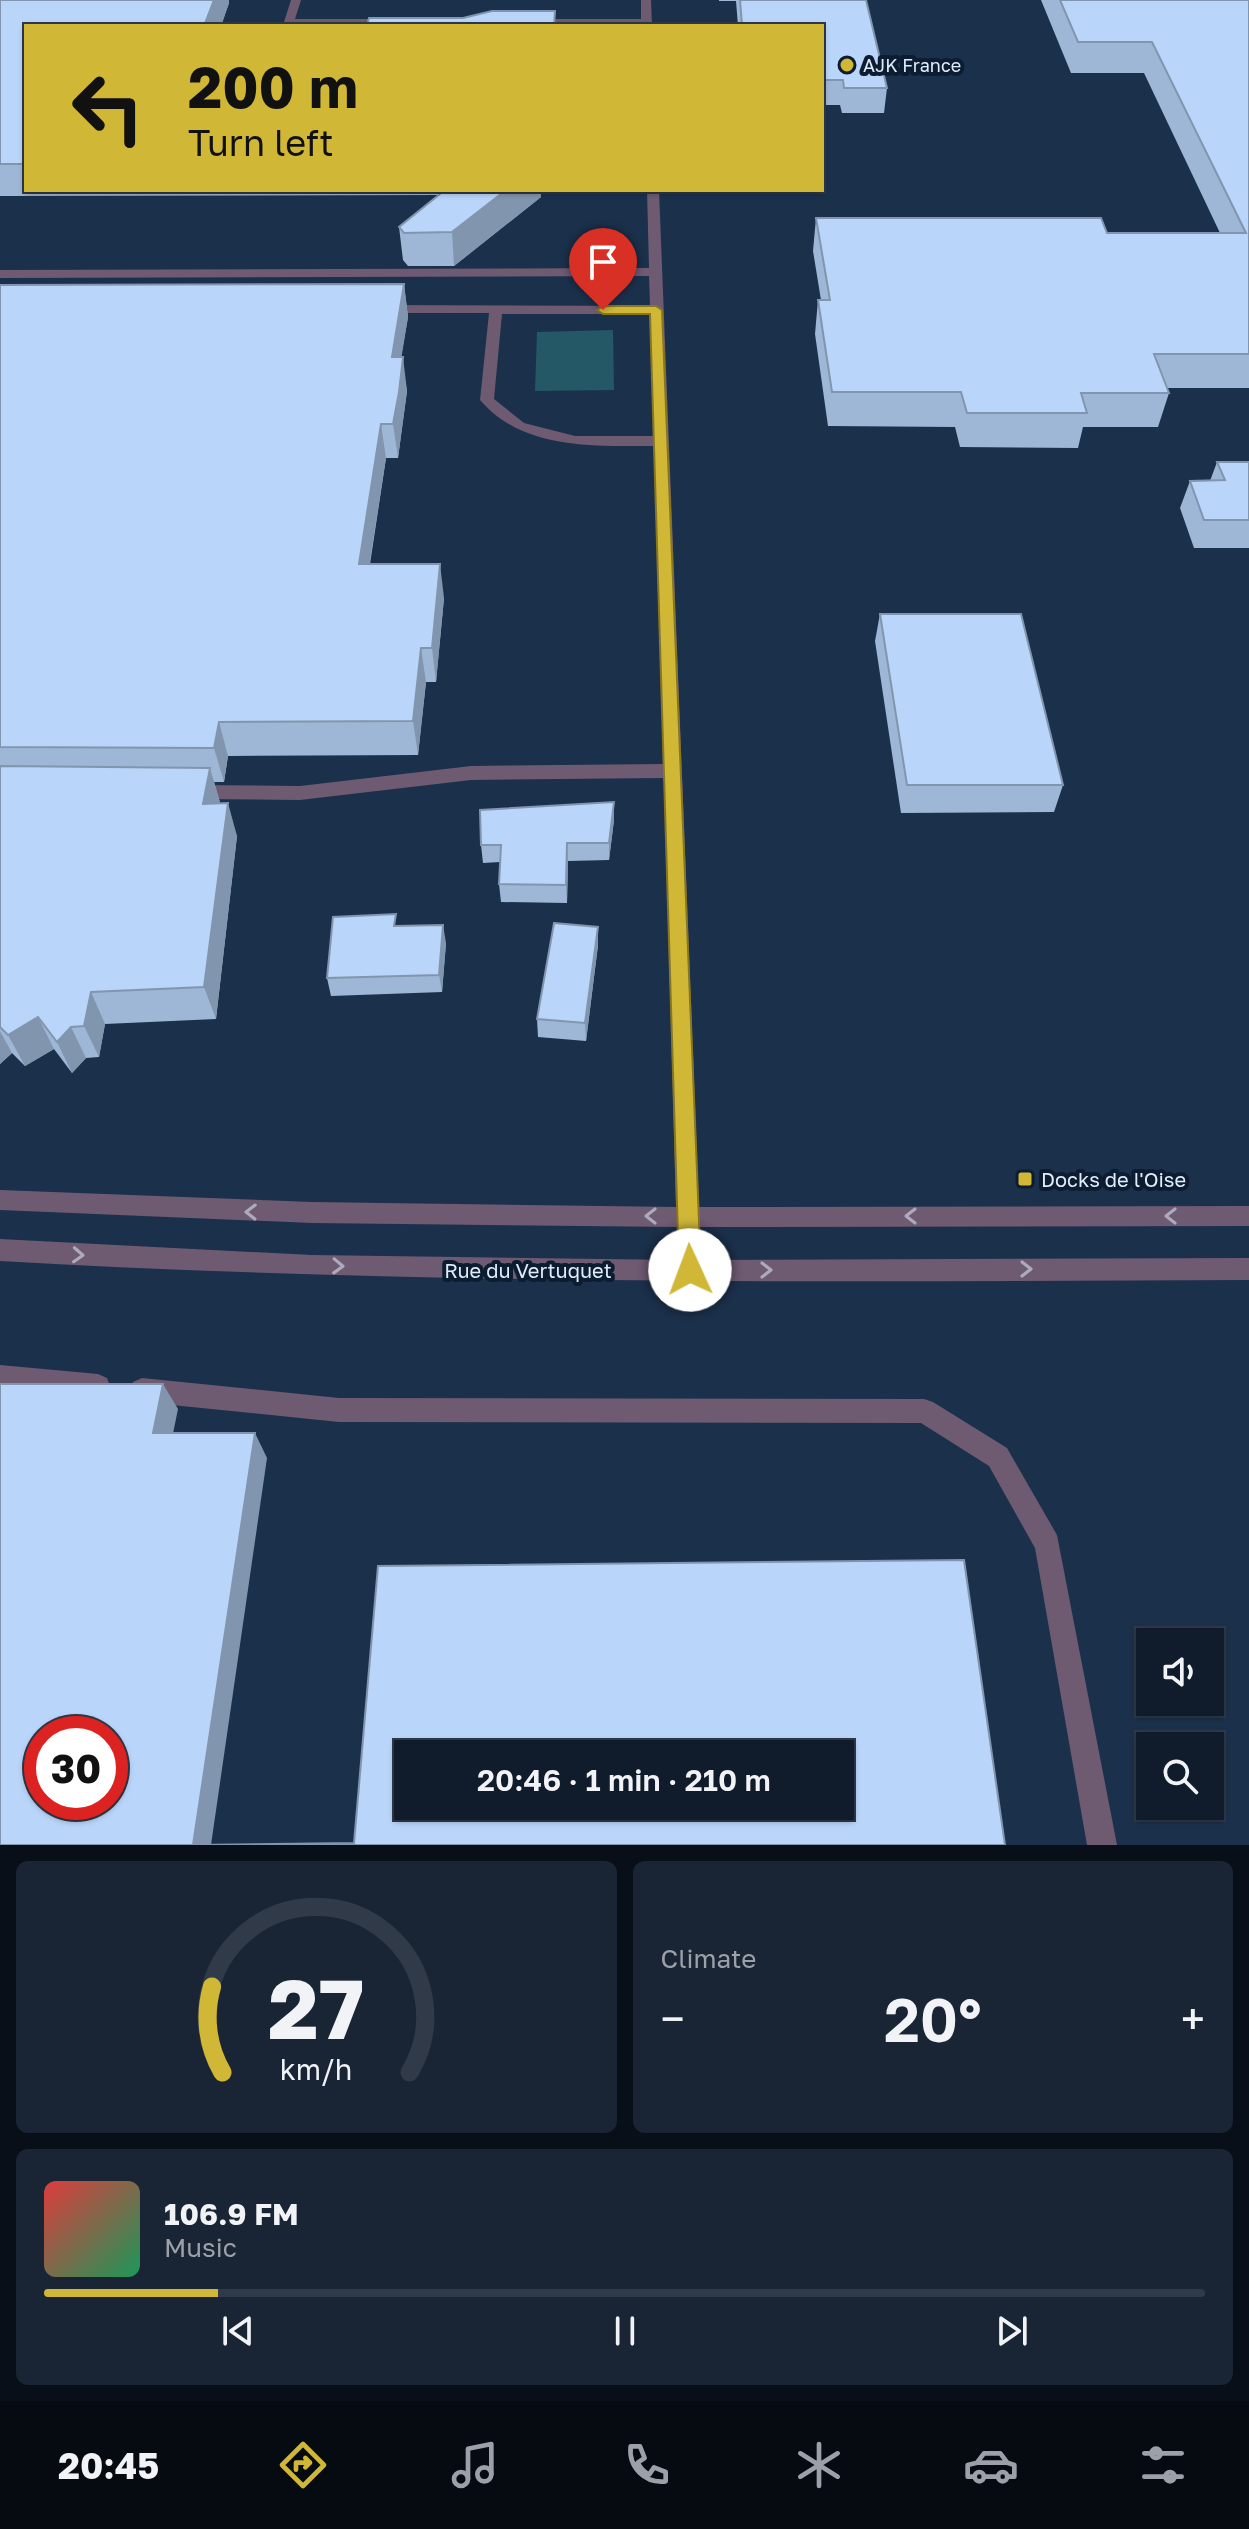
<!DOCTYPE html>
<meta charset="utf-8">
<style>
:root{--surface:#101c2c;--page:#192534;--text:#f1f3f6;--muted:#9ca1a9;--line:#303a48;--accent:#d0b736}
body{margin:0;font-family:"Golos Text",sans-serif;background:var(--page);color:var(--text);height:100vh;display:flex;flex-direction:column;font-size:30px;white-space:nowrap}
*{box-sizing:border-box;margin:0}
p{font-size:26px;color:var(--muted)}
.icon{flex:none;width:44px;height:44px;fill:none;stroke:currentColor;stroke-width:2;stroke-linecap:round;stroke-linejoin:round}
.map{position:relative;height:1845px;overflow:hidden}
.sheet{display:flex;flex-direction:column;gap:16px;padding:16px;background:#090f18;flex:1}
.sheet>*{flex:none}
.banner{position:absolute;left:24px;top:24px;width:800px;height:168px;border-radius:0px;box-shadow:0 2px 6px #0004,0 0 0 2px var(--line);background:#d0b736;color:#111;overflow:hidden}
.buttons{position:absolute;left:1136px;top:1628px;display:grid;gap:16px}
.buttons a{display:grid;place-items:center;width:88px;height:88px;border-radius:0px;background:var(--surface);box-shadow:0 2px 6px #0004,0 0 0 2px var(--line);font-size:40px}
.speed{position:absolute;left:24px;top:1716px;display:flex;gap:16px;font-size:40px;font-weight:700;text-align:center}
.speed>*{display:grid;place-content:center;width:104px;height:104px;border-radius:50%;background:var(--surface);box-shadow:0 2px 6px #0004,0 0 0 2px var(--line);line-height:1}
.speed .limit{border:12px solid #d22;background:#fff;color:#111}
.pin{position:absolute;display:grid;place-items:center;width:68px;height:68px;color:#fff;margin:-82px -34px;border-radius:50% 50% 50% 0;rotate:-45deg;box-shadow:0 0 8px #0007}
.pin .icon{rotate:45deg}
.me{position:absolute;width:88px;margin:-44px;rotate:358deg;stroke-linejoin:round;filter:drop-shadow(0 0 6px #0008)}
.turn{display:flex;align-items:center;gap:28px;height:168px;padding:0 32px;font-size:36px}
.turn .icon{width:104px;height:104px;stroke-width:2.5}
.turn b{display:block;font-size:56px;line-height:68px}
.big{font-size:60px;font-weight:600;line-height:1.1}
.sheet .widget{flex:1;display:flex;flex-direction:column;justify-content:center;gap:12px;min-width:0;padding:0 28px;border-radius:12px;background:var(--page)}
.sheet .dial{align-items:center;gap:0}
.dial svg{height:208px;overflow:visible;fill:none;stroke:var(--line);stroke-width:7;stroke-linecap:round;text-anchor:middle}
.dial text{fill:var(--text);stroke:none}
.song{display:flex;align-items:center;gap:24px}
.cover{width:96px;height:96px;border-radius:12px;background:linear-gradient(135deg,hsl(0 70% 55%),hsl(150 70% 35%))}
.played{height:8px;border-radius:4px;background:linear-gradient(90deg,var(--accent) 15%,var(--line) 15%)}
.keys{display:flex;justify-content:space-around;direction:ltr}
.heat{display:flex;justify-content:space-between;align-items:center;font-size:44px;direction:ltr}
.sheet .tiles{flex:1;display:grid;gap:16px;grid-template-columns:1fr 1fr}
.widget:last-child{grid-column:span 2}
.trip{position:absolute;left:394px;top:1740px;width:460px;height:80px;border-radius:0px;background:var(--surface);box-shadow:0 2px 6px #0004,0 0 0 2px var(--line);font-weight:600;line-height:80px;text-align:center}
.dock{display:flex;height:128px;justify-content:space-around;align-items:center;background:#060b12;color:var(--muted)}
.dock .icon{width:56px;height:56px}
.dock .active{color:var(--accent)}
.dock b{font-size:36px;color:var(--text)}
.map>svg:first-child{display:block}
.built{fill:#1b304b;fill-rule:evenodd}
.water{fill:#245866}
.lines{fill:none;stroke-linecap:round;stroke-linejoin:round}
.minor{fill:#6e5a71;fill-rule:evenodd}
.wall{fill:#9fb7d6}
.shaded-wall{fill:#8295ae}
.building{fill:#b9d5f9;stroke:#8295ae;stroke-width:2;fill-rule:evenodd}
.oneway{stroke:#adaabd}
.route{fill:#d0b736;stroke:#877723;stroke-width:2}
.poi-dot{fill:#d0b736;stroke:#0c1c31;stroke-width:3}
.labels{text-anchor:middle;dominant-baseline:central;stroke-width:8;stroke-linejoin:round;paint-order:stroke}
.far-poi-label{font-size:18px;fill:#e1ecfb;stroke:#0c1c31;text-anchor:start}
.poi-label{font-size:20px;fill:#e1ecfb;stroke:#0c1c31;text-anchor:start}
.street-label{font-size:20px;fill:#e1ecfb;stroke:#0c1c31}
</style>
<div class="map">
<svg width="1249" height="1845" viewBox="0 0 1249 1845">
<rect width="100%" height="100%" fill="#16263b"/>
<path class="built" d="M0,0H1249V1845H0ZM26,26H822V190H26ZM1150,1642H1210V1702H1150ZM42,1734H110V1802H42ZM1150,1746H1210V1806H1150ZM408,1754H840V1806H408Z"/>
<polygon class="water" points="613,330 614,390 535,391 537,332"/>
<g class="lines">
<g class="minor">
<polygon points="291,0 301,0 295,19 395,19 400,22 395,25 289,25 284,22"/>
<polygon points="641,0 651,0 652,26 531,25 526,22 531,19 641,19"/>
<path d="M647,190H659L699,1207L1249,1206V1226L700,1227L701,1260L1249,1258V1280C832,1282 416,1285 0,1261V1239L312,1255L678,1260L677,1227L312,1223L0,1210V1190L312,1202L676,1207L664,778L471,780L300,800L192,799L183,792L192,785L300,786L471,766L663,764L654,446C593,446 523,450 480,400L489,313H380L373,309L380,305L650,306L649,276L0,278V270L649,268ZM502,314H650L654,436H575L524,423L494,399Z"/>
<polygon points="0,1365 98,1374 107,1378 110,1386 107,1394 98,1398 0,1389"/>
<polygon points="142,1378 339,1398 924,1399 933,1402 1007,1448 1057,1535 1117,1845 1087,1845 1035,1548 989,1466 921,1423 339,1422 142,1402 133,1398 130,1390 133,1382"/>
</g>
</g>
<g class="wall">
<polygon points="0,0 229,0 229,3 221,26 26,26 26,190 540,190 541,197 454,266 408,266 403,260 399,227 439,195 0,196"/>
<polygon points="719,0 867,0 866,1 887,88 884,113 842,113 840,105 822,105 822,26 738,26 736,1 719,1"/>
<polygon points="1041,0 1249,0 1249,388 1167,388 1169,393 1158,427 1083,427 1078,448 960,447 955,427 828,426 815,334 818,300 821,300 813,251 816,218 1107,233 1220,233 1144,73 1071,73"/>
<polygon points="404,284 408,317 401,357 407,391 398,458 386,458 370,564 444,598 436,682 426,682 418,755 228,756 224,782 214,782 220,803 237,836 216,1019 105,1024 99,1057 86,1058 72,1073 54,1049 25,1066 12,1053 0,1064 0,285"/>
<polygon points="1217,462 1249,462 1249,548 1194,548 1180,508 1190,481 1210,481"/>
<polygon points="880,614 1063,785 1054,812 901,813 875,641"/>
<polygon points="614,820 609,860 568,861 567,903 501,902 499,884 500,862 483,863 481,845"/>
<polygon points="398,926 446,943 442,992 331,996 327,978"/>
<polygon points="598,927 598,945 586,1041 538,1037 537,1019"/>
</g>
<g class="shaded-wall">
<polygon points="214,0 229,0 229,3 221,26 204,26"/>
<polygon points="506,190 540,190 541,197 454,266 452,232"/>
<polygon points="404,284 408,317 396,391 392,357"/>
<polygon points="403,357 407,391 398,458 393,424"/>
<polygon points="381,424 386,458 364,599 359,564"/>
<polygon points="440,564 444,598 436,682 432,648"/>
<polygon points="421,648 426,682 418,755 413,721"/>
<polygon points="219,722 228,756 224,782 214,748"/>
<polygon points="210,768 220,802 214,837 203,804"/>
<polygon points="614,802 614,820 609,860 609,843"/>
<polygon points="228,803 237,836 216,1019 204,987"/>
<polygon points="567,843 568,861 567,903 566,885"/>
<polygon points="443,925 446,943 442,992 439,975"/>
<polygon points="598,927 598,945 586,1041 585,1023"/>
<polygon points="91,992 105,1024 99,1057 84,1026"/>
<polygon points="38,1017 54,1049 25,1066 8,1035"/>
<polygon points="71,1027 86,1058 72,1073 57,1042"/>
<polygon points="0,1031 12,1053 0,1064"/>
<polygon points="163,1384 178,1409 168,1458 153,1433"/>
<polygon points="255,1433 267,1458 211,1845 193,1845"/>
</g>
<g class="building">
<polygon points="0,0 214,0 204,26 26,26 26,164 0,164"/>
<polygon points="740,0 866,0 887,88 844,88 843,80 822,80 822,26 742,25"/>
<polygon points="1060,0 1249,0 1249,354 1154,354 1169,393 1081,393 1087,413 967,413 961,392 832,392 818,300 830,300 816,218 1101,218 1107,233 1246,233 1152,42 1078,42"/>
<polygon points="492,11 555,11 554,26 367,26 369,18 463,18"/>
<polygon points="445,190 506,190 452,232 404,233 399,227"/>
<polygon points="404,284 392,357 403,357 399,392 393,424 381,424 359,564 440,564 432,648 421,648 413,721 219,722 214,748 0,747 0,285"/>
<polygon points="1217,462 1249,462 1249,520 1204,520 1190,481 1225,480"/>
<polygon points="880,614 1021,614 1063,785 907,785"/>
<polygon points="0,766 210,768 203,804 228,803 204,987 91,992 84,1026 71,1027 57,1042 38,1017 8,1035 0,1027"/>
<polygon points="614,802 609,843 567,843 566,885 499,884 501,845 481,845 480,810"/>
<polygon points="396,914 394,926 443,925 439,975 327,978 333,917"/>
<polygon points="554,923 598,927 585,1023 537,1019"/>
<path d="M0,1384H163L153,1433H255L193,1845H0ZM42,1734H110V1802H42Z"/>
<path d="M964,1560L1005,1845H193L354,1843L378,1566ZM408,1754H840V1806H408Z"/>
</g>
<defs><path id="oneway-chevron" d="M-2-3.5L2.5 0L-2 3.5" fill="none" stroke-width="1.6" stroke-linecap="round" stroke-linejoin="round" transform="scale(2)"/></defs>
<g class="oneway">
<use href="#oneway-chevron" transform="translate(251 1212) rotate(-179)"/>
<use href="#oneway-chevron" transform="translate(651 1216) rotate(180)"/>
<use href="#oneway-chevron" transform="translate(911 1216) rotate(180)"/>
<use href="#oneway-chevron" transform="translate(1171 1216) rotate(180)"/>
<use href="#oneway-chevron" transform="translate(78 1255) rotate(3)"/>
<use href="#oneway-chevron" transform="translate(338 1266) rotate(2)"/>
<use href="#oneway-chevron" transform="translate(1026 1269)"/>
<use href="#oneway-chevron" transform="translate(766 1270)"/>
</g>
<polygon class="route" points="656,306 662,310 701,1270 698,1277 690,1280 683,1277 679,1270 650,314 603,314 597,310 603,306"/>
<g class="poi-dot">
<circle cx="847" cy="65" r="8"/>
<rect x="1017" y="1171" width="16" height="16" rx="4"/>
</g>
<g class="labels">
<g class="far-poi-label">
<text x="863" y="65">AJK France</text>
</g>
<g class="poi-label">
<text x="1041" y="1179">Docks de l'Oise</text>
</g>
<g class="street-label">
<text x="528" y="1270">Rue du Vertuquet</text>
</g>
</g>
</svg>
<div class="buttons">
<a><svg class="icon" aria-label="sound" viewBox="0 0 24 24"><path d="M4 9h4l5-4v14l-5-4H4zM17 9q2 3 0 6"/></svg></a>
<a><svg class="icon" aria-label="search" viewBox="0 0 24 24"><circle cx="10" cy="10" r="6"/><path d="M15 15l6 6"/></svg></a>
</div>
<div class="speed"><div class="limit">30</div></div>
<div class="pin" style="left:603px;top:310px;background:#d93025"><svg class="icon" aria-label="arrive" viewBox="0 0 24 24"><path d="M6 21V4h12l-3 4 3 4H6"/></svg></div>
<svg class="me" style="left:690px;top:1270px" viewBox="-20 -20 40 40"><circle r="19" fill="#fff"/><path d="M0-13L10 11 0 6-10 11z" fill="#d0b736"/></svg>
<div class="trip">20:46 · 1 min · 210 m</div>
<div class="banner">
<div class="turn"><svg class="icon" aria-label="left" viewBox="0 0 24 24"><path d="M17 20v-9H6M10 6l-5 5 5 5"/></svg><div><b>200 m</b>Turn left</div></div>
</div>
</div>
<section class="sheet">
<div class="tiles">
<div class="widget dial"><svg viewBox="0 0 100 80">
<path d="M14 69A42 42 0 1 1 86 69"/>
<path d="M14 69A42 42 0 0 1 10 36" stroke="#d0b736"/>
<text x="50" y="56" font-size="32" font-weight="700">27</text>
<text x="50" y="72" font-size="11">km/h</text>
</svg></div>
<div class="widget"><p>Climate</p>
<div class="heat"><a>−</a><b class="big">20°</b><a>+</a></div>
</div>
<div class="widget">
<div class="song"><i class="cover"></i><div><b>106.9 FM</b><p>Music</p></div></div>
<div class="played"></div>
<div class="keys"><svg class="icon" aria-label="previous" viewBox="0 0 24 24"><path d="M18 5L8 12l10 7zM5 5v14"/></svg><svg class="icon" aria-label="pause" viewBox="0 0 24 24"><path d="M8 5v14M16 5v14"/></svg><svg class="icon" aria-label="next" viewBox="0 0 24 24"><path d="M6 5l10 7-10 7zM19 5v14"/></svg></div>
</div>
</div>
</section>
<nav class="dock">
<b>20:45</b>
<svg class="icon active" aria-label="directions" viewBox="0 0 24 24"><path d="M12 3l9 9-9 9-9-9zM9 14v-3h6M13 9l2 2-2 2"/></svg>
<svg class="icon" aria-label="music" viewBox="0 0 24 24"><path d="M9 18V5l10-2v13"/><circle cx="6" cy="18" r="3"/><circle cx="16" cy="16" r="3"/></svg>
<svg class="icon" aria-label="phone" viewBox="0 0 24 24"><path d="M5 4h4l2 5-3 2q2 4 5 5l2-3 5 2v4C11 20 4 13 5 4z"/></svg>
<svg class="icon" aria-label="climate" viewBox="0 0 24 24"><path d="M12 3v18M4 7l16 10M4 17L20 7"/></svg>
<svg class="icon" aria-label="car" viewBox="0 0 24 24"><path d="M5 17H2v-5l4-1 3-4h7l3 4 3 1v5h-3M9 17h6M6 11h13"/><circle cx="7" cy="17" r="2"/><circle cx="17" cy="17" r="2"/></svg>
<svg class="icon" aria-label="filters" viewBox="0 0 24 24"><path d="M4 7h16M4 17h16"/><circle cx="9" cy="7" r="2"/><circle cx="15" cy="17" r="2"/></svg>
</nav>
